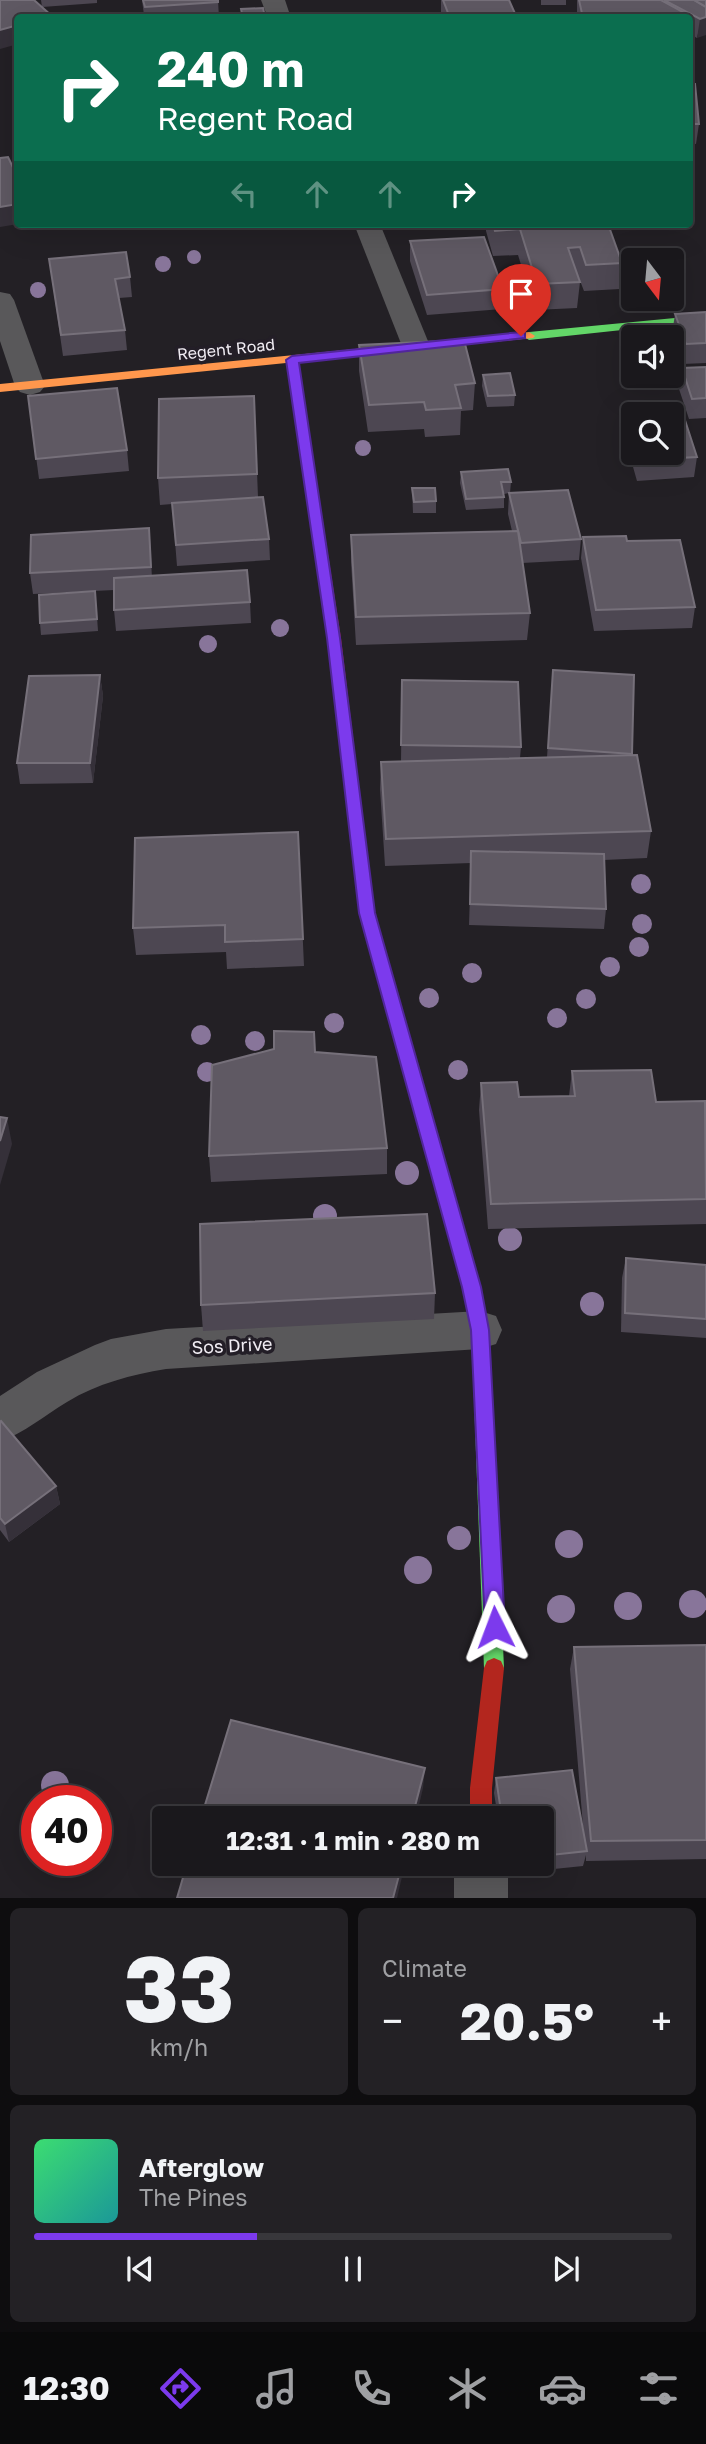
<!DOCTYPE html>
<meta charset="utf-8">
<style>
:root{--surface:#1a181c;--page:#232125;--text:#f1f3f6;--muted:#9fa0a3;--line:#38373b;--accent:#7c3aed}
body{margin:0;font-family:"Golos Text",sans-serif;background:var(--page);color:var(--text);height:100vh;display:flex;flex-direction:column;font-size:26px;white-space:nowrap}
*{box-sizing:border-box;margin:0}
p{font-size:23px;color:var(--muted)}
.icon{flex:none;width:38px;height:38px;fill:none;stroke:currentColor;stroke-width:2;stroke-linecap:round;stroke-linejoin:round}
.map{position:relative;height:1898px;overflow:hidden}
.sheet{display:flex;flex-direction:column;gap:10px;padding:10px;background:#0e0d0f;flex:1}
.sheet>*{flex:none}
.top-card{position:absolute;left:14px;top:14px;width:679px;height:214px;border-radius:7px;box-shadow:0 7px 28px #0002,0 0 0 2px var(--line);background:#0b6e4f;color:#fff;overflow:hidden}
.needle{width:46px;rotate:164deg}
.fabs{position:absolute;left:621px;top:248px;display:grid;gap:14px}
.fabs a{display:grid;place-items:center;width:63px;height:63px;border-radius:7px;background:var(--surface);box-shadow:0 7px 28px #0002,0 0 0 2px var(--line);font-size:35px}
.speed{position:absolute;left:21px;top:1785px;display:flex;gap:14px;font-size:35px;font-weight:700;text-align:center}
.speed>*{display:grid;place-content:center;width:91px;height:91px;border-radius:50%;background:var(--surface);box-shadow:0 7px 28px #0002,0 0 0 2px var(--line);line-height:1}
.speed .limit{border:10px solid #d22;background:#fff;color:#111}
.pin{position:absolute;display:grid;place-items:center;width:60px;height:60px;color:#fff;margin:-72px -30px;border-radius:50% 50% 50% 0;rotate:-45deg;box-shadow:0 0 7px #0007}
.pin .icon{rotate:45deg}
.me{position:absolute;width:77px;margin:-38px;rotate:357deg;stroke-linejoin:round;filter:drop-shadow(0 0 5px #0008)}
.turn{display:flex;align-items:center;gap:24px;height:147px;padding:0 28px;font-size:32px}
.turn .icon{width:91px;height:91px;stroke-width:2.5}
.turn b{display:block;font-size:49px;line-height:60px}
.lanes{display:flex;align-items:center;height:66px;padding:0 28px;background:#0003;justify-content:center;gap:35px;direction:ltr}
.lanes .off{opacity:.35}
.big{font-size:52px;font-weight:700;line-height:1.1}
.sheet .tile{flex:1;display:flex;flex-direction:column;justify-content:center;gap:10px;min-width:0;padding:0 24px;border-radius:10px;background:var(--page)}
.sheet .dial{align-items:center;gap:0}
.dial b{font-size:91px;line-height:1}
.song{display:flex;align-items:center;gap:21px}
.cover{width:84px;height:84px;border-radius:10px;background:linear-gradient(135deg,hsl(140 70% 55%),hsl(180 70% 35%))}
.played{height:7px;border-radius:4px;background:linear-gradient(90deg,var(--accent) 35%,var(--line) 35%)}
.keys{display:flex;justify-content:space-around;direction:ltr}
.heat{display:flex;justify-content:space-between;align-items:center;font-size:38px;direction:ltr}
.sheet .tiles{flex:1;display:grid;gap:10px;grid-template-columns:1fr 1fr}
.tile:last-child{grid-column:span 2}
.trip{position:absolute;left:152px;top:1806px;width:402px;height:70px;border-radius:7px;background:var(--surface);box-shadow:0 7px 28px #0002,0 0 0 2px var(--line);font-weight:700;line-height:70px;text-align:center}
.tab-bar{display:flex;height:112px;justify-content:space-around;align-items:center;background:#0a0a0b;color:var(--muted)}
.tab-bar .icon{width:49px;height:49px}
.tab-bar .active{color:var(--accent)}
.tab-bar b{font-size:32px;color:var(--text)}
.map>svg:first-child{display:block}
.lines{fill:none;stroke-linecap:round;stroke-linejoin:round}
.street{fill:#59585a;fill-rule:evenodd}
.fast{fill:#63d668;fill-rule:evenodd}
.slow{fill:#ff974d;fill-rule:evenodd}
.jam{fill:#b3261e;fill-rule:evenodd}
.tree{fill:#88759a}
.wall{fill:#4d4752;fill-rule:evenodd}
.shaded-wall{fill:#353039}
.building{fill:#5f5963;stroke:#76707a;stroke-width:2}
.route{fill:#7c3aed;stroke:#51269a;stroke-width:2}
.labels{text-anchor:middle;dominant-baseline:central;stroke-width:7;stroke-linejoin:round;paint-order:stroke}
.far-street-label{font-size:16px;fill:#f0ecf3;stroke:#231e27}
.street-label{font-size:18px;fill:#f0ecf3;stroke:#231e27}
</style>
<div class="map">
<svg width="706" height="1898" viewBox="0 0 706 1898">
<rect width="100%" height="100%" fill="#232025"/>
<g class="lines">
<g class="street">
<polygon points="261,0 285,0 291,18 268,18"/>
<polygon points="354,224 380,224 430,346 426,352 416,355 406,352 402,346"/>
<polygon points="0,292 10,294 14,300 45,386 40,392 30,395 20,392 15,386 0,341"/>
<path d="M480,1311L496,1316L502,1330L496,1344L480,1349L166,1369C131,1375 98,1383 67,1402C44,1416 25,1432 0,1442V1396L37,1372L95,1345L111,1339L166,1329Z"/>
<rect x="454" y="1864" width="54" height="34"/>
</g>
<g class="fast">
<polygon points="706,315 706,321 529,340 523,336 529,332"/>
<polygon points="357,822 364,827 375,913 432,1118 430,1123 418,1123 416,1118 359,913 350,827"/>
<polygon points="483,1391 490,1393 492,1399 504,1668 501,1675 494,1678 487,1675 484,1668 474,1399 476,1393"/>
</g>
<g class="slow">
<polygon points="529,332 535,336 533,338 0,392 0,384"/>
<polygon points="424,1111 430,1113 432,1118 480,1287 489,1330 492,1399 490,1405 483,1407 476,1405 474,1399 471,1330 462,1287 416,1118 418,1113"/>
</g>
<g class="jam">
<polygon points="292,356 298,360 341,638 364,827 357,832 350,827 327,638 286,360"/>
<polygon points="494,1658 501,1661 504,1668 492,1788 492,1818 470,1818 470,1788 484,1668 487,1661"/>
</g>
</g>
<g class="tree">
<circle cx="194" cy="257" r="7"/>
<circle cx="163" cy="264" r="8"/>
<circle cx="38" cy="290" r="8"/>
<circle cx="363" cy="448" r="8"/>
<circle cx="280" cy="628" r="9"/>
<circle cx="208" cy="644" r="9"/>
<circle cx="641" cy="884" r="10"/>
<circle cx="642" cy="924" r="10"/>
<circle cx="639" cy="947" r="10"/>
<circle cx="610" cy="967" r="10"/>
<circle cx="472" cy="973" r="10"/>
<circle cx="429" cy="998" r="10"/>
<circle cx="586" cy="999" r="10"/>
<circle cx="557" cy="1018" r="10"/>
<circle cx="334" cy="1023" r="10"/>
<circle cx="201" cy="1035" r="10"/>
<circle cx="255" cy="1041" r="10"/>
<circle cx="458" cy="1070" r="10"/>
<circle cx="207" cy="1072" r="10"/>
<circle cx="407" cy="1173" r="12"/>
<circle cx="325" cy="1216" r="12"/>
<circle cx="510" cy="1239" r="12"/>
<circle cx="592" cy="1304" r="12"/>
<circle cx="459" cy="1538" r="12"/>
<circle cx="569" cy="1544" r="14"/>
<circle cx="418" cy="1570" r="14"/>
<circle cx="693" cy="1604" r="14"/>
<circle cx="628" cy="1606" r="14"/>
<circle cx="561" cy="1609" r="14"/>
<circle cx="55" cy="1785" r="14"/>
</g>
<g class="wall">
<polygon points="41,0 97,0 97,3 42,7"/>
<polygon points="142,0 218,0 219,18 113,18 144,15"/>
<polygon points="441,0 509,0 517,18 442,18 441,15"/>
<rect x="541" y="0" width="25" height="5"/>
<polygon points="577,0 706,0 697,38 690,34 690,18 578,18 577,12"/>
<polygon points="690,84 699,124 696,144 690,143"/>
<polygon points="486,224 608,224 622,263 620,289 584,291 577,273 580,282 577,308 535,310 518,255 493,256 486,231"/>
<polygon points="410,241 503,289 502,309 427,315 410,261"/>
<polygon points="49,259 130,277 132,297 119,298 125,330 127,350 63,356"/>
<polygon points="706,312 706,363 683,364 672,334 675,314"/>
<polygon points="359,345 475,383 473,410 461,411 460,435 425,437 424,429 368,432 359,371"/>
<polygon points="706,367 706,418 689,419 679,389 682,368"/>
<polygon points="483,375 515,395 514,406 487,407 482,386"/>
<polygon points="28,396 127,450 129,471 39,479"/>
<polygon points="254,396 258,497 269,539 270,560 177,566 172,504 160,505 158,478"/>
<path d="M682,411L697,457L694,477L637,481L624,435L626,414ZM634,415H672V453H634Z"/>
<polygon points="461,472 511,482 510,493 581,539 579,560 522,563 530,613 527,640 356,645 351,562 351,535 512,531 508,514 509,493 504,494 504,508 466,510 460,483"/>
<polygon points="412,488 436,501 436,513 413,513"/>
<polygon points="149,528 152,575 250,602 251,623 116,631 114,610 114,590 33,594 30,573"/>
<polygon points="583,537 627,541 695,607 692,628 594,631 581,558"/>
<polygon points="96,602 98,631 41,635 40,623"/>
<polygon points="553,670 632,755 651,831 647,858 604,860 606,909 604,929 469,925 471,863 385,866 380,789 381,762 401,761 402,680 521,747 520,758 547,757"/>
<polygon points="100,675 103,696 93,783 20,784 17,763"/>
<polygon points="298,832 304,966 227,969 226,952 136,955 133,928"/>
<polygon points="315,1052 387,1148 387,1174 211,1182 209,1156"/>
<polygon points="572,1071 656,1102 706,1106 706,1224 488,1229 479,1110 481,1083 519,1097 569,1096"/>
<polygon points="626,1258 706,1265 706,1338 621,1332 622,1278"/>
<polygon points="435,1293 434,1319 203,1331 201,1305"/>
<polygon points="0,1422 56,1486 60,1504 9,1542 0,1530"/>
<polygon points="706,1645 706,1859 586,1861 586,1855 583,1866 506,1874 505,1864 542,1864 542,1818 498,1818 494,1793 496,1778 584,1838 570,1669 574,1647"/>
</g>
<g class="shaded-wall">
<polygon points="706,17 706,35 697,38 700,19"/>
<polygon points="18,25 18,44 0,49 0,30"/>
<polygon points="18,204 18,224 0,227 0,207"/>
<polygon points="149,528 151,549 152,587 151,567"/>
<polygon points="100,675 103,696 93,783 90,763"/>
<polygon points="7,1118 12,1144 0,1185 0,1141"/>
<polygon points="56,1486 60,1504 9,1542 5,1524"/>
<polygon points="425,1768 423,1788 416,1818 412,1818"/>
<polygon points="402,1864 405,1864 397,1898 393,1898"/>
</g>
<g class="building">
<polygon points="0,0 34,0 52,16 48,18 18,18 18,25 0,30"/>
<polygon points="143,0 218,0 218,2 145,7"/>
<polygon points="443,0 509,0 517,18 450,18"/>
<polygon points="579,0 661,0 683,12 685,18 583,18"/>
<polygon points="664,0 694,0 706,7 706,17 700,19"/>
<polygon points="694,0 706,0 706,7"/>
<polygon points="263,8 265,17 243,18 241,9"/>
<polygon points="171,13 172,18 112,18"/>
<polygon points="690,84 695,84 699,124 690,124"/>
<polygon points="8,157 18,178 18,204 0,207 0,158"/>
<polygon points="493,224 608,224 622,263 586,265 580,247 568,248 580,282 537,284 520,229 495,231"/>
<polygon points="484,237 503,289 427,295 410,241"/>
<polygon points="126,252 130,277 115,279 125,330 61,335 49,259"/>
<polygon points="706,312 706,343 686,344 675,314"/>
<polygon points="464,340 475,383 455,385 461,408 426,410 424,402 369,405 359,345"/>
<polygon points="706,367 706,398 692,399 682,368"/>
<polygon points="510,373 515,395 488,396 483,375"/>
<polygon points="117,388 127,450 36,459 28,396"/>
<polygon points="254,396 257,474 158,478 159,399"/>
<polygon points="682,411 697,457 640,460 638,453 672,453 672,415 634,415 634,439 626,414"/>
<polygon points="508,469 511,482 501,482 504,497 466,499 461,472"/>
<polygon points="412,488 435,488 436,501 414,502"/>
<polygon points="568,490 581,539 521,543 509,493"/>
<polygon points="263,497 269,539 176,545 172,503"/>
<polygon points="149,528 151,567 30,573 31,535"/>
<polygon points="518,531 530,613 356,617 351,535"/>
<polygon points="626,536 627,541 680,540 695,607 596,610 583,537"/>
<polygon points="247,570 250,602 114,610 114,578"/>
<polygon points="95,591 97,619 40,623 39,595"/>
<polygon points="553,670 634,675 632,754 548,748"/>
<polygon points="100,675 90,763 17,763 29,676"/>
<polygon points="402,680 518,682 521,747 401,745"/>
<polygon points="637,755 651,831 386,839 381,762"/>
<polygon points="298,832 303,939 225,942 225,925 133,928 135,838"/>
<polygon points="471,851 604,854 606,909 470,904"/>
<polygon points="274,1031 314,1032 315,1052 376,1057 387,1148 209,1156 212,1065 274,1049"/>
<polygon points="651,1070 656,1102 705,1101 706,1199 491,1204 481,1083 517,1082 519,1097 575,1096 572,1071"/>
<polygon points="0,1117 7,1118 0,1141"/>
<polygon points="427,1214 435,1293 201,1305 200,1224"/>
<polygon points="626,1258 706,1265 706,1319 625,1313"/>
<polygon points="1,1421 56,1486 5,1524 0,1518 0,1422"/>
<polygon points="706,1645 706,1840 591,1841 574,1647"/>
<polygon points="231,1720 425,1768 412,1818 201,1818"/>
<polygon points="572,1770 587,1851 542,1856 542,1818 502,1818 496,1778"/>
<polygon points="187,1864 402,1864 393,1898 177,1898"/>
</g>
<polygon class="route" points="521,332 525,333 525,338 299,363 340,638 375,913 481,1287 489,1330 505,1627 502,1634 495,1637 488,1634 485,1627 471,1330 462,1287 359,913 327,638 286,360 292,356"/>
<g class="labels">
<g class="far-street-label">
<text transform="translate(226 349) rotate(-6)">Regent Road</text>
</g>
<g class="street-label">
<text transform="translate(232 1345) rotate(-3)">Sos Drive</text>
</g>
</g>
</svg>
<div class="fabs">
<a><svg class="needle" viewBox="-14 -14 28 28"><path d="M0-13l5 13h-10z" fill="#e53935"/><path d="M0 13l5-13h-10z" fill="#9fa0a3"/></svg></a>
<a><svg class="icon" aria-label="sound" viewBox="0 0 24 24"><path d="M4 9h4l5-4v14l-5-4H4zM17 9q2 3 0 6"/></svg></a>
<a><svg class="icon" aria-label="search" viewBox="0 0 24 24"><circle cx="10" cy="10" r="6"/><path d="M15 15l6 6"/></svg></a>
</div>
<div class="speed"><div class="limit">40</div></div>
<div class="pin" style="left:521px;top:336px;background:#d93025"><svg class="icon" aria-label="arrive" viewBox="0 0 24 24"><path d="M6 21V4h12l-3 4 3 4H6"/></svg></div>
<svg class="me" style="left:495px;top:1627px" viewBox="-20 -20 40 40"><path d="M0-17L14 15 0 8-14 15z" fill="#7c3aed" stroke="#fff" stroke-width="4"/></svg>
<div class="trip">12:31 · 1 min · 280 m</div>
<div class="top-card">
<div class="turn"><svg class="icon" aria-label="right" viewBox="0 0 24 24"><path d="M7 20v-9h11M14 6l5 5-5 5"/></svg><div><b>240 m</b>Regent Road</div></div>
<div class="lanes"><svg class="icon off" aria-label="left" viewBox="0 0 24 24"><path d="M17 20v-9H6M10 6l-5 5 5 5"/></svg><svg class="icon off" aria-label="ahead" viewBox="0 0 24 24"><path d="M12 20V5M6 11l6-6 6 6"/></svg><svg class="icon off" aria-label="ahead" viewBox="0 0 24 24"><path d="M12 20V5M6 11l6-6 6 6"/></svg><svg class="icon" aria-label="right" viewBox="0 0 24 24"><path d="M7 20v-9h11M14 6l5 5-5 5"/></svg></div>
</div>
</div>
<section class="sheet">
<div class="tiles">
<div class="tile dial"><b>33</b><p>km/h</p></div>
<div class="tile"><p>Climate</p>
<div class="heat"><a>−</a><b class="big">20.5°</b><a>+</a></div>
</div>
<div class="tile">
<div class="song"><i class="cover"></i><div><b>Afterglow</b><p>The Pines</p></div></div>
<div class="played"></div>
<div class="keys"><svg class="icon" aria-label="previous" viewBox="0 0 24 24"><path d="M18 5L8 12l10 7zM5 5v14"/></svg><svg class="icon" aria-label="pause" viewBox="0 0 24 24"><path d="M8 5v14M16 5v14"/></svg><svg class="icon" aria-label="next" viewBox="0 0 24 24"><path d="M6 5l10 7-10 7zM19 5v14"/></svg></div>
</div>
</div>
</section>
<nav class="tab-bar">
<b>12:30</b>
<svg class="icon active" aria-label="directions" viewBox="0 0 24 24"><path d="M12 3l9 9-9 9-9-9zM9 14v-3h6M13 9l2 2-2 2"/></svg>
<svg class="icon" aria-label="music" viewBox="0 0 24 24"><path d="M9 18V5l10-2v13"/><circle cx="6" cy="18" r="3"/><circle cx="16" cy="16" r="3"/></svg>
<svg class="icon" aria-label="phone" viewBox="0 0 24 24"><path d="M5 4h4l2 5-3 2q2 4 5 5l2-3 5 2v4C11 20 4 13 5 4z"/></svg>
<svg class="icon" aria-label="climate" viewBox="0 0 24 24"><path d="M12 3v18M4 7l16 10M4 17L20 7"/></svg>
<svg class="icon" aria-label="car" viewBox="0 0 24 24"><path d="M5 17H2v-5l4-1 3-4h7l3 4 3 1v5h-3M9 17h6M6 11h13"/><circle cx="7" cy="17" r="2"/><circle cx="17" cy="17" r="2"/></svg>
<svg class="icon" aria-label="filters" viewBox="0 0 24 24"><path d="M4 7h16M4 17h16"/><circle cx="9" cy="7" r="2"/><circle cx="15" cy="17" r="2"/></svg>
</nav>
